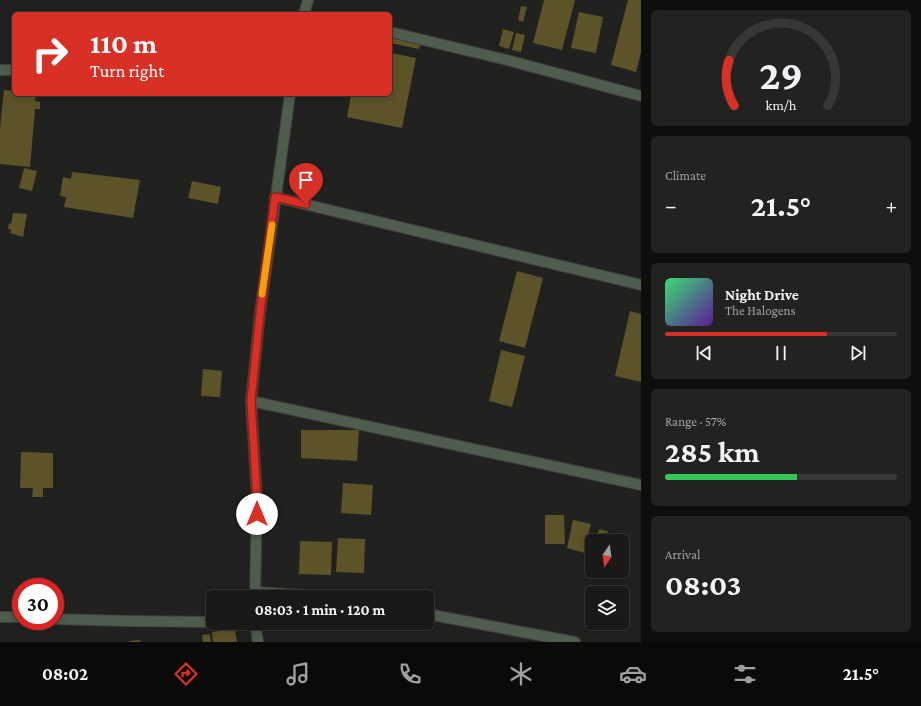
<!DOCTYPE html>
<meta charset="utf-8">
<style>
:root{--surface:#191a17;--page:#222320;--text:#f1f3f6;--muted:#9fa1a1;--line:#373836;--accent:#d93025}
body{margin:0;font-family:"Crimson Pro",serif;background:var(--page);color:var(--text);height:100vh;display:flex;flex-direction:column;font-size:15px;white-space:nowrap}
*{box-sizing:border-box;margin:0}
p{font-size:13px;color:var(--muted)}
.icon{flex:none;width:22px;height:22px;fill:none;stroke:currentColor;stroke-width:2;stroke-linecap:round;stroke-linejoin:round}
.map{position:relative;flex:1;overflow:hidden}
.side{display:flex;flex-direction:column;gap:10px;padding:10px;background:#0e0e0d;width:280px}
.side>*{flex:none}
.top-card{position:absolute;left:12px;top:12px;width:380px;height:84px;border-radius:6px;box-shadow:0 2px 10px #0003,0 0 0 1px var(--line);background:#d93025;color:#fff;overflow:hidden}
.needle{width:26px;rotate:193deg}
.tools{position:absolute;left:585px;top:534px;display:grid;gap:8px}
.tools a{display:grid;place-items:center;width:44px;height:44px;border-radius:6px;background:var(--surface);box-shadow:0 2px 10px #0003,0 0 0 1px var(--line);font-size:20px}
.speed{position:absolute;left:12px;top:578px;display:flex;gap:8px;font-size:20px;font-weight:700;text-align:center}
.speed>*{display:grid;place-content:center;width:52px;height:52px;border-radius:50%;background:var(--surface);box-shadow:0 2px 10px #0003,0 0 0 1px var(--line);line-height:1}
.speed .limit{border:6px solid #d22;background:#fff;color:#111}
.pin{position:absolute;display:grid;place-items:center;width:34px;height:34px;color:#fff;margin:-41px -17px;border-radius:50% 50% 50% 0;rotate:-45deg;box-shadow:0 0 4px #0007}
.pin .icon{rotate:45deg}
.me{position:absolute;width:44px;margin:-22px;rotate:0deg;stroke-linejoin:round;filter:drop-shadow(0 0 3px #0008)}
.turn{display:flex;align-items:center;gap:14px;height:84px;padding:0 12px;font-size:18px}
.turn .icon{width:52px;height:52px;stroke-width:2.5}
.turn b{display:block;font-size:28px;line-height:34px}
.big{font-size:30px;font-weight:700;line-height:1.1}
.side .card{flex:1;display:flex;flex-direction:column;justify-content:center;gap:6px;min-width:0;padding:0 14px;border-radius:6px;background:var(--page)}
.side .dial{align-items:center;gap:0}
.dial svg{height:104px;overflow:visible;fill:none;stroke:var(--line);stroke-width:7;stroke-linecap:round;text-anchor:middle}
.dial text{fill:var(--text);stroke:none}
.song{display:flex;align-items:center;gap:12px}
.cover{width:48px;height:48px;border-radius:6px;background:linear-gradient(135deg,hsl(140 70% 55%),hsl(270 70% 35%))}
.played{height:4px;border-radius:2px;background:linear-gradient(90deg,var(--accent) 70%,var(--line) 70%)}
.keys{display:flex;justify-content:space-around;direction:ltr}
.heat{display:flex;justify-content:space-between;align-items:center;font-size:22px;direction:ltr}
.charge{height:6px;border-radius:3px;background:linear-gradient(90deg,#34c759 57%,var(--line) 0)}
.trip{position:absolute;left:206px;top:590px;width:228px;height:40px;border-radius:6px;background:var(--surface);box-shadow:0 2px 10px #0003,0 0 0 1px var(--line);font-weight:700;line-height:40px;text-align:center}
.menu{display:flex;height:64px;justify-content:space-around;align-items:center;background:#0a0a09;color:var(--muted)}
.menu .icon{width:28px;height:28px}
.menu .on{color:var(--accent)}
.menu b{font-size:18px;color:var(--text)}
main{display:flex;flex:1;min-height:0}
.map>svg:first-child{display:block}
.building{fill:#5d5328}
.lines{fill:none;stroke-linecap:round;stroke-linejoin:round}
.minor-casing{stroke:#3e3f3c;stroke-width:12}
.minor{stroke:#4f5d4f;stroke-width:10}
.route-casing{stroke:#8d1f18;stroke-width:10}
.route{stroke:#d93025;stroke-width:7}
.slow{stroke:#f59e0b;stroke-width:7}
</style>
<main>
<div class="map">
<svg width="641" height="642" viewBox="0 0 641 642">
<rect width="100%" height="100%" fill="#21221f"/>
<g class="building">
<polygon points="544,0 575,0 562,50 533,43"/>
<polygon points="628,0 641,0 641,52 636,72 611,65"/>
<polygon points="521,6 527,7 523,22 518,20"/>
<polygon points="579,12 603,17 596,53 571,48"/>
<polygon points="503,29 514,32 509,49 499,46"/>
<polygon points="516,33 525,35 521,52 512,50"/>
<polygon points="390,35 421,42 419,49 390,43"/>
<polygon points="391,53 416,58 402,128 347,117 351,94 390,94 390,59"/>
<polygon points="4,90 14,91 14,94 36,94 35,101 40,102 40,109 35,109 30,167 0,164 0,128"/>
<polygon points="24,168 37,171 32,191 19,188"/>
<polygon points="72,172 140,180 133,218 64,207 66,197 60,196 63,177 71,179"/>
<polygon points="192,181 221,187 218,204 188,198"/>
<polygon points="13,213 27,214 23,237 10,233 11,229 8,229 9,223 11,224"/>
<polygon points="517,271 543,278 525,348 499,341"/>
<polygon points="630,311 641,314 641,382 615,376"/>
<polygon points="501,350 525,356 512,407 489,401"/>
<polygon points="203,369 222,371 220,397 201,396"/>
<polygon points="301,430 359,430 357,461 301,458"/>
<polygon points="21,452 53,453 53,488 43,488 43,497 32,497 33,488 20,488"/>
<polygon points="343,483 373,485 371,515 341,513"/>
<polygon points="545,515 564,515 565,544 545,544"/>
<polygon points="573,520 591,524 588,535 597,537 599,529 608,531 605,541 592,541 592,555 567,548"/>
<polygon points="338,538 365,539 364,573 336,572"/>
<polygon points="300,541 332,542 331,575 299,574"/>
<polygon points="235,629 237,642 213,642 212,632"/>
<polygon points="210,634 211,642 203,642 202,635"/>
<polygon points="140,640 141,642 129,642 129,641"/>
</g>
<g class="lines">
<g class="minor-casing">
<g id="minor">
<polyline points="304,14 308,0"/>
<polyline points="390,32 507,60 641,96"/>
<polyline points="0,70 14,70"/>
<polyline points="275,197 641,285"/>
<polyline points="251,401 641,485"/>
<polyline points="255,592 305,595 322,597"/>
<polyline points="255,597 257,499 251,401 260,313 290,94"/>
<polyline points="427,614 575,642"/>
<polyline points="0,617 21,617"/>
<polyline points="55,619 126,621 213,622"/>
<polyline points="255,623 258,642"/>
</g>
</g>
<use href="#minor" class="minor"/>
</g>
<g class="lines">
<g class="route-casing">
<polyline id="route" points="257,514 257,499 251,401 260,313 275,197 306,204"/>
</g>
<use href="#route" class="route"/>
<polyline class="slow" points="262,294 272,225"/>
</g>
</svg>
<div class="tools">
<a><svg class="needle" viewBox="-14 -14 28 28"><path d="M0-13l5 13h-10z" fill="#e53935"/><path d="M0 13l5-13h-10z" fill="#9fa1a1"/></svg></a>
<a><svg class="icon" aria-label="layers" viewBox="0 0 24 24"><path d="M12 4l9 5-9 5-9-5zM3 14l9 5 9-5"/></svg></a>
</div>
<div class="speed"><div class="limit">30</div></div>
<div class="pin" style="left:306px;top:204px;background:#d93025"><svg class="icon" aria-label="arrive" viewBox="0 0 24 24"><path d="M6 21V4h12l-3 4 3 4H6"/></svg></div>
<svg class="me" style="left:257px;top:514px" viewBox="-20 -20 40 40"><circle r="19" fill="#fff"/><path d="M0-13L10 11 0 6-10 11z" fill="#d93025"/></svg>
<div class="trip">08:03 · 1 min · 120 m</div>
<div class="top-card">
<div class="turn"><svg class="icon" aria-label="right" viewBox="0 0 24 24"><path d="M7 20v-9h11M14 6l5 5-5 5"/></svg><div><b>110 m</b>Turn right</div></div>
</div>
</div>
<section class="side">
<div class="card dial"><svg viewBox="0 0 100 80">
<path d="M14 69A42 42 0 1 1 86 69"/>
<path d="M14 69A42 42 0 0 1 10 34" stroke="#d93025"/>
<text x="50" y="56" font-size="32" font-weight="700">29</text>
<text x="50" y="72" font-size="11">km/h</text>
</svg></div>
<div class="card"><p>Climate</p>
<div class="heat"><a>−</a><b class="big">21.5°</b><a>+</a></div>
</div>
<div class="card">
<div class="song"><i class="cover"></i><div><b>Night Drive</b><p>The Halogens</p></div></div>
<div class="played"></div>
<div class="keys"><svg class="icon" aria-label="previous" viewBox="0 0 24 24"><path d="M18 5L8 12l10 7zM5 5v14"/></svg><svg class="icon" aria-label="pause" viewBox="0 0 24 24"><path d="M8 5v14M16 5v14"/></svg><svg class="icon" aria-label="next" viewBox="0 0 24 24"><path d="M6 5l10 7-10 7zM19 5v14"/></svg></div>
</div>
<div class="card"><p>Range · 57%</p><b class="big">285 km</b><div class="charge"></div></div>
<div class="card"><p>Arrival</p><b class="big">08:03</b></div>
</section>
</main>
<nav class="menu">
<b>08:02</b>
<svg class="icon on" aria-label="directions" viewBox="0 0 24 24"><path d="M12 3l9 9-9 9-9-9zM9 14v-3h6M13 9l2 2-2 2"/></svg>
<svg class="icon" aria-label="music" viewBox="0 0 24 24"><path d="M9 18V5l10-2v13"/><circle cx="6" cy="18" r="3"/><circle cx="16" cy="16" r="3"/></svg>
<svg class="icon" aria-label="phone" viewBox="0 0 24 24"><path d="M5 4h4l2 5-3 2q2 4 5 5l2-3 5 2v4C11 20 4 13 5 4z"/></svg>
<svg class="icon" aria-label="climate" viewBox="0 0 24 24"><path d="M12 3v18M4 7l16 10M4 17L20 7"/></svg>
<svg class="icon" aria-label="car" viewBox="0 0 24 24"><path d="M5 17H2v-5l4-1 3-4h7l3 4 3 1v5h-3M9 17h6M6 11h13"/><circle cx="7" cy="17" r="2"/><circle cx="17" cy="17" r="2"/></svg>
<svg class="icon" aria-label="filters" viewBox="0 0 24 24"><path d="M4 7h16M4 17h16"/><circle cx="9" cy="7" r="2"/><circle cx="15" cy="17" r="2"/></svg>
<b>21.5°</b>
</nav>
